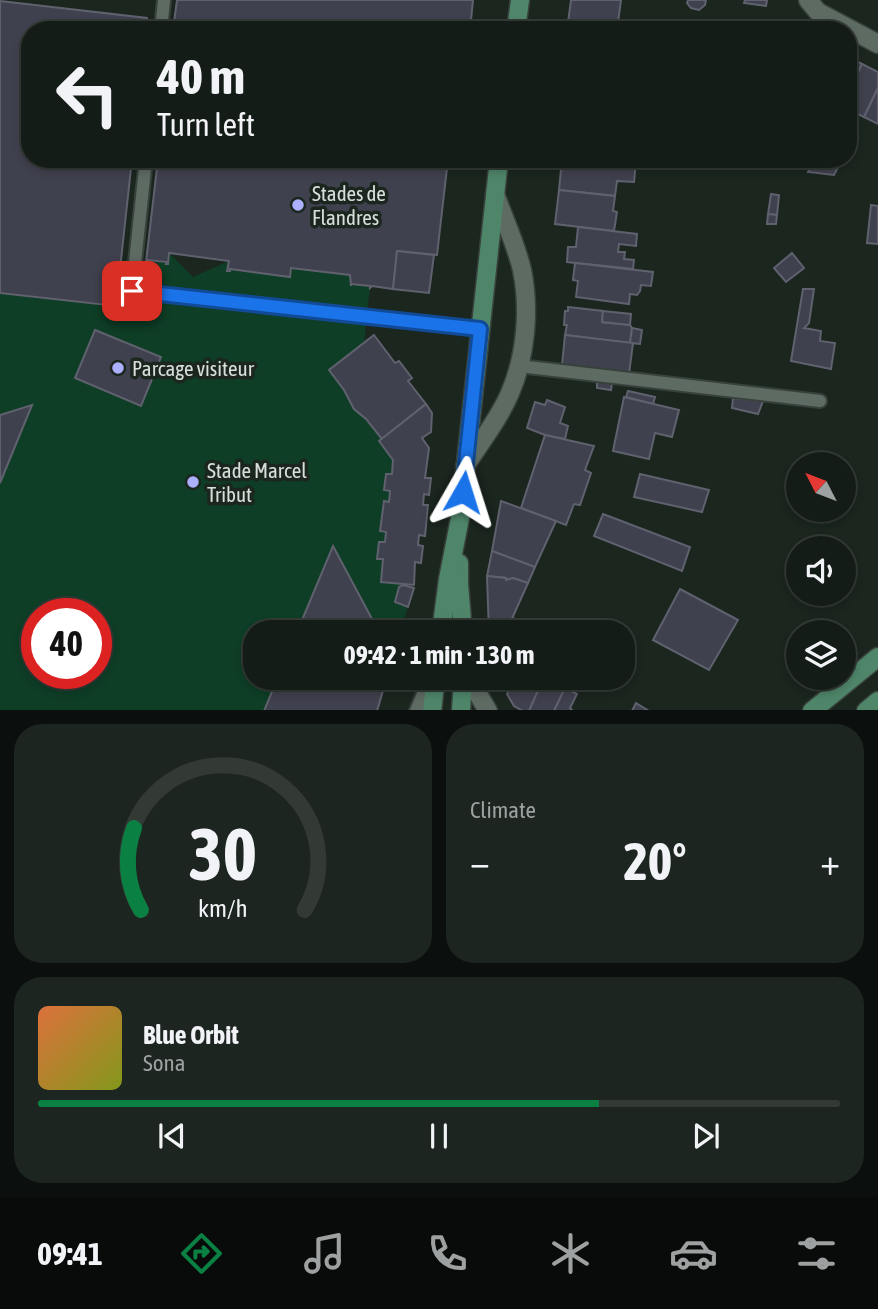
<!DOCTYPE html>
<meta charset="utf-8">
<style>
:root{--surface:#141c17;--page:#1d2520;--text:#f1f3f6;--muted:#9da1a1;--line:#333a36;--accent:#0b8043}
body{margin:0;font-family:"Asap Condensed",sans-serif;background:var(--page);color:var(--text);height:100vh;display:flex;flex-direction:column;font-size:26px;white-space:nowrap}
*{box-sizing:border-box;margin:0}
p{font-size:23px;color:var(--muted)}
.icon{flex:none;width:38px;height:38px;fill:none;stroke:currentColor;stroke-width:2;stroke-linecap:round;stroke-linejoin:round}
.map{position:relative;height:710px;overflow:hidden}
.sheet{display:flex;flex-direction:column;gap:14px;padding:14px;background:#0b0f0d;flex:1}
.sheet>*{flex:none}
.banner{position:absolute;left:21px;top:21px;width:836px;height:147px;border-radius:28px;box-shadow:0 4px 10px #0003,0 0 0 2px var(--line);background:#141c17;color:var(--text);overflow:hidden}
.needle{width:46px;rotate:312deg}
.controls{position:absolute;left:786px;top:452px;display:grid;gap:14px}
.controls a{display:grid;place-items:center;width:70px;height:70px;border-radius:50%;background:var(--surface);box-shadow:0 4px 10px #0003,0 0 0 2px var(--line);font-size:35px}
.speed{position:absolute;left:21px;top:598px;display:flex;gap:14px;font-size:35px;font-weight:700;text-align:center}
.speed>*{display:grid;place-content:center;width:91px;height:91px;border-radius:50%;background:var(--surface);box-shadow:0 4px 10px #0003,0 0 0 2px var(--line);line-height:1}
.speed .limit{border:10px solid #d22;background:#fff;color:#111}
.pin{position:absolute;display:grid;place-items:center;width:60px;height:60px;color:#fff;margin:-30px;border-radius:14px;box-shadow:0 4px 10px #0006}
.me{position:absolute;width:77px;margin:-38px;rotate:6deg;stroke-linejoin:round;filter:drop-shadow(0 0 5px #0008)}
.turn{display:flex;align-items:center;gap:24px;height:147px;padding:0 21px;font-size:32px}
.turn .icon{width:91px;height:91px;stroke-width:2.5}
.turn b{display:block;font-size:49px;line-height:60px}
.big{font-size:52px;font-weight:700;line-height:1.1}
.sheet .widget{flex:1;display:flex;flex-direction:column;justify-content:center;gap:10px;min-width:0;padding:0 24px;border-radius:28px;background:var(--page)}
.sheet .dial{align-items:center;gap:0}
.dial svg{height:182px;overflow:visible;fill:none;stroke:var(--line);stroke-width:7;stroke-linecap:round;text-anchor:middle}
.dial text{fill:var(--text);stroke:none}
.song{display:flex;align-items:center;gap:21px}
.cover{width:84px;height:84px;border-radius:10px;background:linear-gradient(135deg,hsl(20 70% 55%),hsl(70 70% 35%))}
.played{height:7px;border-radius:4px;background:linear-gradient(90deg,var(--accent) 70%,var(--line) 70%)}
.keys{display:flex;justify-content:space-around;direction:ltr}
.heat{display:flex;justify-content:space-between;align-items:center;font-size:38px;direction:ltr}
.sheet .tiles{flex:1;display:grid;gap:14px;grid-template-columns:1fr 1fr}
.widget:last-child{grid-column:span 2}
.trip{position:absolute;left:243px;top:620px;width:392px;height:70px;border-radius:28px;background:var(--surface);box-shadow:0 4px 10px #0003,0 0 0 2px var(--line);font-weight:700;line-height:70px;text-align:center}
.tabs{display:flex;height:112px;justify-content:space-around;align-items:center;background:#080b09;color:var(--muted)}
.tabs .icon{width:49px;height:49px}
.tabs .active{color:var(--accent)}
.tabs b{font-size:32px;color:var(--text)}
.map>svg:first-child{display:block}
.green{fill:#0e3e26;fill-rule:evenodd}
.building{fill:#40414e;stroke:#60616e;stroke-width:2}
.lines{fill:none;stroke-linecap:round;stroke-linejoin:round}
.lane-casing{stroke:#38413c;stroke-width:16}
.street-casing{stroke:#38413c;stroke-width:21}
.secondary-casing{stroke:#38413c;stroke-width:21}
.lane{stroke:#5e6b63;stroke-width:12}
.street{stroke:#5e6b63;stroke-width:18}
.secondary{stroke:#4f866a;stroke-width:18}
.route-casing{stroke:#114b97;stroke-width:18}
.route{stroke:#1a73e8;stroke-width:12}
.poi-dot{fill:#acaffb;stroke:#1b261f;stroke-width:2.5}
.labels{text-anchor:middle;dominant-baseline:central;stroke-width:7;stroke-linejoin:round;paint-order:stroke}
.poi-label{font-size:21px;fill:#d9e0dc;stroke:#1b261f;text-anchor:start}
</style>
<div class="map">
<svg width="878" height="711" viewBox="0 0 878 711">
<rect width="100%" height="100%" fill="#1b261f"/>
<path class="green" d="M169,253L193,277L229,261L228,271L230,269L289,277L291,268L350,275V285L370,286L364,343L329,370L344,390L354,408L366,419L382,439L379,441L393,460L392,474H386L384,489L390,491L389,502L383,501L380,531L386,532L385,542H379L377,558L383,559L381,582L400,584L414,588L400,632H256V677H387L377,710L0,711V293L115,306L121,260L146,262L148,260L167,262V264ZM37,614H96V674H37Z"/>
<g class="building">
<polygon points="177,0 473,0 470,30 173,30"/>
<polygon points="571,0 621,0 617,30 567,30"/>
<polygon points="688,0 706,0 705,5 699,10 691,8 687,3"/>
<polygon points="745,0 767,0 766,6 744,3"/>
<polygon points="0,1 147,18 146,30 30,30 30,159 132,159 116,306 0,293"/>
<polygon points="849,57 862,64 849,91"/>
<polygon points="862,64 878,72 878,88 864,117 849,110 849,91"/>
<polygon points="878,88 878,124 864,117"/>
<polygon points="158,159 448,159 437,255 397,251 393,289 372,286 370,288 370,286 351,284 351,286 350,275 291,268 290,277 230,269 230,271 227,271 229,261 169,253 168,264 166,264 167,262 148,260 146,262"/>
<polygon points="562,159 616,159 636,162 634,182 617,181 615,196 559,190"/>
<polygon points="779,159 787,159 782,169 777,168"/>
<polygon points="812,163 838,167 834,175 808,172"/>
<polygon points="559,190 615,196 613,211 617,212 614,231 555,224"/>
<polygon points="771,194 779,195 777,215 768,214"/>
<polygon points="871,205 878,206 878,244 867,243"/>
<polygon points="768,214 777,215 776,224 767,224"/>
<polygon points="578,227 637,234 636,246 619,244 618,252 625,252 624,259 634,260 633,269 567,262 568,247 576,247"/>
<polygon points="397,251 434,255 429,293 393,289"/>
<polygon points="792,253 804,268 786,282 774,268"/>
<polygon points="575,263 653,272 651,286 641,285 640,291 637,295 630,294 629,304 576,297 578,281 573,280"/>
<polygon points="803,289 814,289 809,323 804,328 821,331 820,341 835,343 831,369 791,361"/>
<polygon points="568,307 603,311 602,322 630,325 632,328 630,343 565,335 567,325 564,325 565,311 568,311"/>
<polygon points="603,311 631,314 630,325 602,322"/>
<polygon points="632,328 642,330 640,344 630,343"/>
<polygon points="95,330 161,357 141,406 75,378"/>
<polygon points="374,335 395,363 399,361 412,378 408,381 426,404 382,439 366,419 354,409 344,390 329,370"/>
<polygon points="565,335 633,343 629,374 562,365"/>
<polygon points="597,381 612,383 611,390 597,388"/>
<polygon points="628,391 655,397 653,404 626,397"/>
<polygon points="624,397 679,410 672,437 655,433 649,459 613,451"/>
<polygon points="733,398 763,401 758,414 732,408"/>
<polygon points="547,400 565,407 560,423 568,426 565,439 545,435 527,428 535,402 545,405"/>
<polygon points="426,404 432,413 431,432 422,438 429,448 425,478 431,478 429,495 424,494 423,505 428,505 425,536 419,535 418,545 423,546 421,563 415,562 414,585 381,582 383,559 377,559 379,542 385,542 386,532 380,531 384,501 389,502 390,491 384,490 386,474 392,474 393,460 379,441"/>
<polygon points="32,405 0,483 0,415"/>
<polygon points="545,435 594,446 585,470 591,473 580,505 574,504 566,525 521,508"/>
<polygon points="640,474 709,490 702,512 634,497"/>
<polygon points="501,501 556,521 535,567 492,551"/>
<polygon points="603,514 690,547 682,571 594,536"/>
<polygon points="333,546 379,632 297,632"/>
<polygon points="492,551 535,567 528,583 513,578 506,580 506,578 487,576"/>
<polygon points="487,576 506,578 506,580 513,578 528,583 506,632 489,632"/>
<polygon points="403,585 414,588 408,607 395,602 399,587"/>
<polygon points="680,589 738,620 709,670 653,640"/>
<polygon points="513,618 537,630 536,632 506,632"/>
<polygon points="278,677 387,677 377,711 264,711"/>
<polygon points="497,677 515,677 510,686 499,681"/>
<polygon points="515,677 544,678 529,711 523,711 514,706 507,694"/>
<polygon points="544,677 558,677 568,682 554,711 529,711"/>
<polygon points="565,688 577,694 570,708 573,711 554,711"/>
<polygon points="636,703 649,711 632,711"/>
</g>
<g class="lines">
<g class="lane-casing">
<g id="lane">
<polyline points="161,30 164,0"/>
<polyline points="146,159 132,291 480,329"/>
<polyline points="519,366 820,401"/>
<polyline points="416,711 430,677"/>
</g>
</g>
<g class="street-casing">
<g id="street">
<polyline points="808,0 818,12 878,44"/>
<path d="M465,466C480,443 499,419 510,393C526,356 530,309 522,270C516,244 504,219 495,194"/>
<polyline points="468,677 488,711"/>
</g>
</g>
<g class="secondary-casing">
<g id="secondary">
<polyline points="516,30 520,0"/>
<polyline points="459,563 459,584 463,632"/>
<polyline points="441,632 448,579 460,518 499,159"/>
<polyline points="432,711 436,677"/>
<polyline points="461,711 463,677"/>
<polyline points="812,711 878,657"/>
<polyline points="866,711 878,701"/>
</g>
</g>
<use href="#lane" class="lane"/>
<use href="#street" class="street"/>
<use href="#secondary" class="secondary"/>
</g>
<g class="lines">
<g class="route-casing">
<polyline id="route" points="132,291 480,329 463,492"/>
</g>
<use href="#route" class="route"/>
</g>
<g class="poi-dot">
<circle cx="298" cy="205" r="7"/>
<circle cx="118" cy="368" r="7"/>
<circle cx="193" cy="482" r="7"/>
</g>
<g class="labels">
<g class="poi-label">
<text x="312" y="193">Stades de<tspan x="312" dy="24">Flandres</tspan></text>
<text x="132" y="368">Parcage visiteur</text>
<text x="207" y="470">Stade Marcel<tspan x="207" dy="24">Tribut</tspan></text>
</g>
</g>
</svg>
<div class="controls">
<a><svg class="needle" viewBox="-14 -14 28 28"><path d="M0-13l5 13h-10z" fill="#e53935"/><path d="M0 13l5-13h-10z" fill="#9da1a1"/></svg></a>
<a><svg class="icon" aria-label="sound" viewBox="0 0 24 24"><path d="M4 9h4l5-4v14l-5-4H4zM17 9q2 3 0 6"/></svg></a>
<a><svg class="icon" aria-label="layers" viewBox="0 0 24 24"><path d="M12 4l9 5-9 5-9-5zM3 14l9 5 9-5"/></svg></a>
</div>
<div class="speed"><div class="limit">40</div></div>
<div class="pin" style="left:132px;top:291px;background:#d93025"><svg class="icon" aria-label="arrive" viewBox="0 0 24 24"><path d="M6 21V4h12l-3 4 3 4H6"/></svg></div>
<svg class="me" style="left:463px;top:492px" viewBox="-20 -20 40 40"><path d="M0-17L14 15 0 8-14 15z" fill="#1a73e8" stroke="#fff" stroke-width="4"/></svg>
<div class="trip">09:42 · 1 min · 130 m</div>
<div class="banner">
<div class="turn"><svg class="icon" aria-label="left" viewBox="0 0 24 24"><path d="M17 20v-9H6M10 6l-5 5 5 5"/></svg><div><b>40 m</b>Turn left</div></div>
</div>
</div>
<section class="sheet">
<div class="tiles">
<div class="widget dial"><svg viewBox="0 0 100 80">
<path d="M14 69A42 42 0 1 1 86 69"/>
<path d="M14 69A42 42 0 0 1 11 33" stroke="#0b8043"/>
<text x="50" y="56" font-size="32" font-weight="700">30</text>
<text x="50" y="72" font-size="11">km/h</text>
</svg></div>
<div class="widget"><p>Climate</p>
<div class="heat"><a>−</a><b class="big">20°</b><a>+</a></div>
</div>
<div class="widget">
<div class="song"><i class="cover"></i><div><b>Blue Orbit</b><p>Sona</p></div></div>
<div class="played"></div>
<div class="keys"><svg class="icon" aria-label="previous" viewBox="0 0 24 24"><path d="M18 5L8 12l10 7zM5 5v14"/></svg><svg class="icon" aria-label="pause" viewBox="0 0 24 24"><path d="M8 5v14M16 5v14"/></svg><svg class="icon" aria-label="next" viewBox="0 0 24 24"><path d="M6 5l10 7-10 7zM19 5v14"/></svg></div>
</div>
</div>
</section>
<nav class="tabs">
<b>09:41</b>
<svg class="icon active" aria-label="directions" viewBox="0 0 24 24"><path d="M12 3l9 9-9 9-9-9zM9 14v-3h6M13 9l2 2-2 2"/></svg>
<svg class="icon" aria-label="music" viewBox="0 0 24 24"><path d="M9 18V5l10-2v13"/><circle cx="6" cy="18" r="3"/><circle cx="16" cy="16" r="3"/></svg>
<svg class="icon" aria-label="phone" viewBox="0 0 24 24"><path d="M5 4h4l2 5-3 2q2 4 5 5l2-3 5 2v4C11 20 4 13 5 4z"/></svg>
<svg class="icon" aria-label="climate" viewBox="0 0 24 24"><path d="M12 3v18M4 7l16 10M4 17L20 7"/></svg>
<svg class="icon" aria-label="car" viewBox="0 0 24 24"><path d="M5 17H2v-5l4-1 3-4h7l3 4 3 1v5h-3M9 17h6M6 11h13"/><circle cx="7" cy="17" r="2"/><circle cx="17" cy="17" r="2"/></svg>
<svg class="icon" aria-label="filters" viewBox="0 0 24 24"><path d="M4 7h16M4 17h16"/><circle cx="9" cy="7" r="2"/><circle cx="15" cy="17" r="2"/></svg>
</nav>
